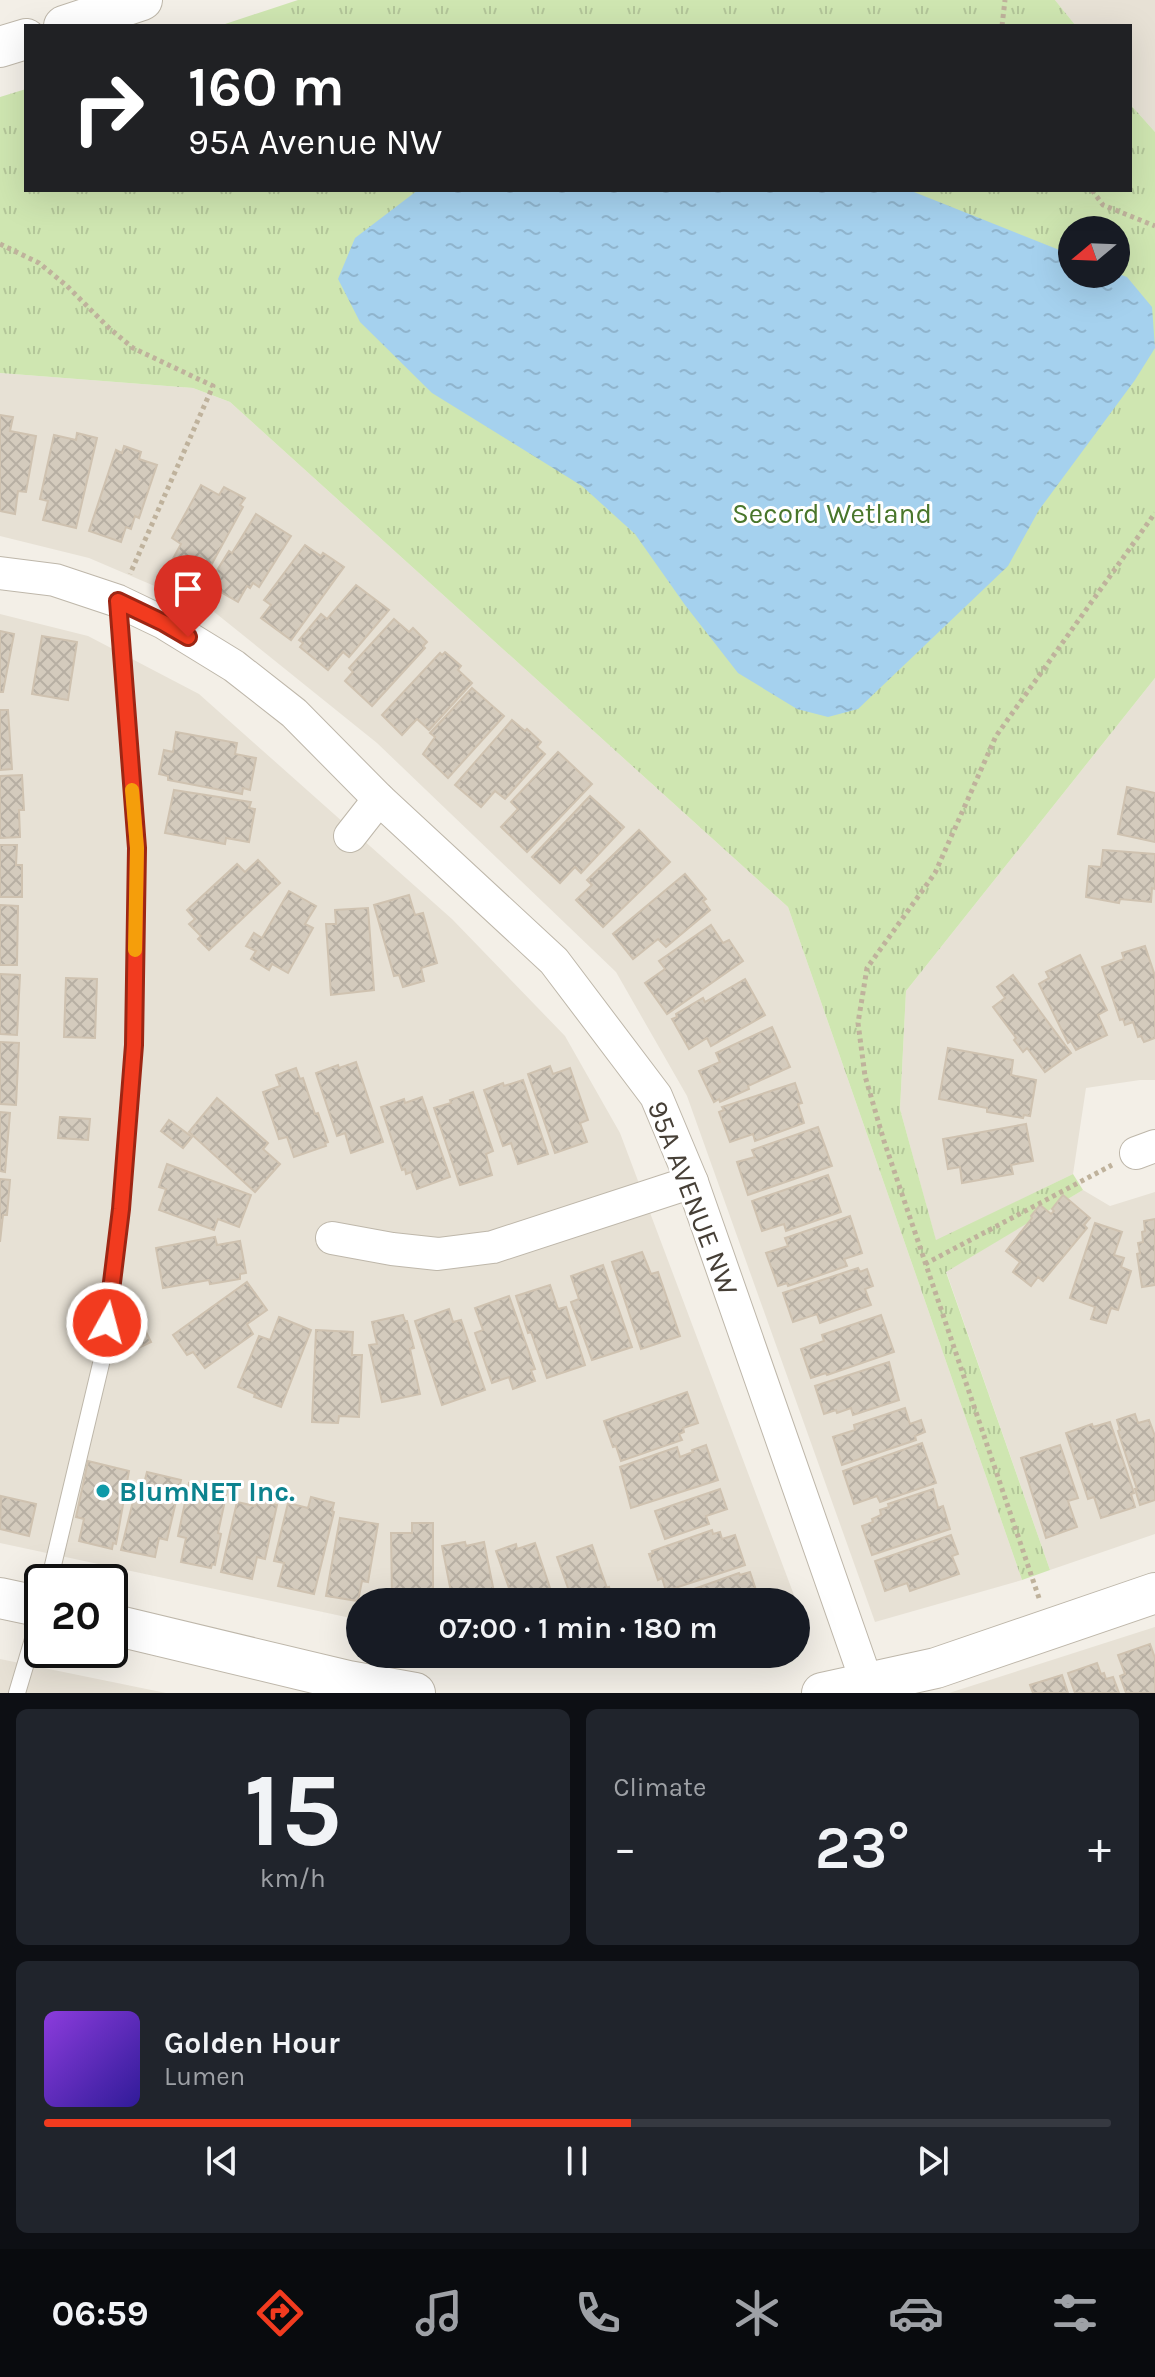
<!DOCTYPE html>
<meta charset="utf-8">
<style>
:root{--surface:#171b24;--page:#20242c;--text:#f1f3f6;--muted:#9ea1a6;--line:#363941;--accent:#f23b1f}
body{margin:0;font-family:Karla,sans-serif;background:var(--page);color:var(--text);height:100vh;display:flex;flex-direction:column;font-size:30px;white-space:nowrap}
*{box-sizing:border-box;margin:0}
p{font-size:26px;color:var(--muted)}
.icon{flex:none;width:44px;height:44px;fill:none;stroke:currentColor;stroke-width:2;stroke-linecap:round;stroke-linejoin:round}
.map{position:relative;height:1693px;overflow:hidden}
.side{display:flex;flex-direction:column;gap:16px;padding:16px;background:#0d0f14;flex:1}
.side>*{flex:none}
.hud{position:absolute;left:24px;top:24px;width:1108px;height:168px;border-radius:0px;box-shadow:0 8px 32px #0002;background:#202124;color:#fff;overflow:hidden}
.needle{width:52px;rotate:251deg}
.controls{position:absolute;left:1058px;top:216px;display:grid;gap:16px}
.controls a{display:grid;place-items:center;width:72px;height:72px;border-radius:50%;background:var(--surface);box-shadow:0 8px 32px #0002;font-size:40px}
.speed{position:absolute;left:24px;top:1564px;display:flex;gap:16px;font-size:40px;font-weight:700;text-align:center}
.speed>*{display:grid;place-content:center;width:104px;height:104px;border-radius:50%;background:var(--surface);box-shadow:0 8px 32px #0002;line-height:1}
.speed .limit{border:4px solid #111;border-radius:12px;background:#fff;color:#111}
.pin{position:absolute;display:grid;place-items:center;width:68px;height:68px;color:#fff;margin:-82px -34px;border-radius:50% 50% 50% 0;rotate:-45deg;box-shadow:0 0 8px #0007}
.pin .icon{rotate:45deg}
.me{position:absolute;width:88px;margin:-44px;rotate:7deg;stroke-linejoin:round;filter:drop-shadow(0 0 6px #0008)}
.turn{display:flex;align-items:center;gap:28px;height:168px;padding:0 32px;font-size:36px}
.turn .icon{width:104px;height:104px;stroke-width:2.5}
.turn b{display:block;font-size:56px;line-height:68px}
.big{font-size:60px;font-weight:600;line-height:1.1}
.side .card{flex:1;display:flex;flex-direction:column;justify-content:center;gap:12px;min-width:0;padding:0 28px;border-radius:12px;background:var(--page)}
.side .dial{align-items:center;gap:0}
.dial b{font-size:104px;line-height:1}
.song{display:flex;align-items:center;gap:24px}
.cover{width:96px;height:96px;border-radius:12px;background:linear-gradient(135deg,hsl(270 70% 55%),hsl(250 70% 35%))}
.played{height:8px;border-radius:4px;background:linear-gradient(90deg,var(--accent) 55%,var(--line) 55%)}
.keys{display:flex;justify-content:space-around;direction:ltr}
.heat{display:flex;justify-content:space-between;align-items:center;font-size:44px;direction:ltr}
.side .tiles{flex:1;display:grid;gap:16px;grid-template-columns:1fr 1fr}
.card:last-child{grid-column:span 2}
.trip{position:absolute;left:346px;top:1588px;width:464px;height:80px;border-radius:40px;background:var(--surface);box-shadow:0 8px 32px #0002;font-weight:600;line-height:80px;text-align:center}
.tab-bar{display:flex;height:128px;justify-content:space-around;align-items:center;background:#090b0e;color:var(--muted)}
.tab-bar .icon{width:56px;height:56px}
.tab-bar .current{color:var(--accent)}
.tab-bar b{font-size:36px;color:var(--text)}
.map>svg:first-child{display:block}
.residential{fill:#e7e1d5}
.park{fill:url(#park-tufts);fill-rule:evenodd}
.water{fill:url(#water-ripples)}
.building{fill:url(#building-cross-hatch);stroke:#cfc2b0;stroke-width:2}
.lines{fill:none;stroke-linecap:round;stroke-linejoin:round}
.service-casing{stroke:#beb7aa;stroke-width:18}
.minor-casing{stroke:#beb7aa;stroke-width:34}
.tertiary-casing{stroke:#beb7aa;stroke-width:42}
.path{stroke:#bfb29c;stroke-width:5;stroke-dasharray:4 4;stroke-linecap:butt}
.service{stroke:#fff;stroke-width:16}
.minor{stroke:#fff;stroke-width:32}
.tertiary{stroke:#fff;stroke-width:40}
.route-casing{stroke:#9d2614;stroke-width:20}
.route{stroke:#f23b1f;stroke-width:14}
.slow{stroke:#f59e0b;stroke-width:14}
.culture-dot{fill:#0f9aa8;stroke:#fff;stroke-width:3}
.labels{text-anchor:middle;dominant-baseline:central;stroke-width:6;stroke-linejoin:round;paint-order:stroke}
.park-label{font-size:28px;fill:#49762b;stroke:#fff}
.street-label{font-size:28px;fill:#463f36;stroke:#fff}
.culture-label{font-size:28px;font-weight:bold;fill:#0d838f;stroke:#fff;text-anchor:start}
</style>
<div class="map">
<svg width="1155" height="1693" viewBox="0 0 1155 1693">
<defs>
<pattern id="park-tufts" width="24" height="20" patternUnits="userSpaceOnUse" patternTransform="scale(2)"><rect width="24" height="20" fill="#cfe6b1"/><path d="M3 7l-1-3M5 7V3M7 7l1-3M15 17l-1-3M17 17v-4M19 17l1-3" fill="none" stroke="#b3c699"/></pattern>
<pattern id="water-ripples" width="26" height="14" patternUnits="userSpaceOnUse" patternTransform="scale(2)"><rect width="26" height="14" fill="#a5d1ee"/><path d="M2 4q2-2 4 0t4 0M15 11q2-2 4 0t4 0" fill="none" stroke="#8fb4cd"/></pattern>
<pattern id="building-cross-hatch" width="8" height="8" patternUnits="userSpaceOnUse" patternTransform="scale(2)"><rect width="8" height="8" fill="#d4cbbd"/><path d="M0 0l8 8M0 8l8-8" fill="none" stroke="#b7afa3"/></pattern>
</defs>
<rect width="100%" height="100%" fill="#f3efe7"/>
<g class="residential">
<polygon points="1055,0 1155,0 1155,132 1130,104 1130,26 1076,26"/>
<polygon points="0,373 193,388 230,402 788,907 1022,1580 875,1622 687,1096 616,972 377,743 213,611 89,558 0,536"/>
<polygon points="0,614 88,636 199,694 452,919 565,1036 620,1133 803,1619 796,1633 796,1602 360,1602 360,1620 0,1543"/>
<polygon points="1155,678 1155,1080 1140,1080 1086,1088 1073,1174 936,1241 900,1109 906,991"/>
<polygon points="1083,1190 1110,1206 1155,1192 1155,1534 1050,1570 946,1271"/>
<polygon points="1155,1627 1155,1693 949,1693"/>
<polygon points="591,1654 707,1654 643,1658"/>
<polygon points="0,1659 166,1693 0,1693"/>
</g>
<g class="park">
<polygon points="298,0 1055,0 1076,26 219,26"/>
<path d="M26,89V190H1130V104L1155,132V678L906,991L900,1109L936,1240L1073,1174L1083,1190L946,1272L1050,1570L1022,1580L788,907L230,402L193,388L0,373V97ZM1072,230H1116V274H1072Z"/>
</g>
<polygon class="water" points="418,190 909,190 1072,255 1072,274 1116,273 1127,277 1152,307 1155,348 1135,380 1039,510 1008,566 858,709 828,717 797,709 738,673 685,605 635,534 582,486 432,393 360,322 338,279 355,238"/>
<g class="building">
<polygon points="0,415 13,417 10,431 36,436 26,492 18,491 15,514 0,511"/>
<polygon points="77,433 97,438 76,528 43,520 48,501 40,499 54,435 76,440"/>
<polygon points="124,446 141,452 139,459 157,465 139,518 135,516 131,529 126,527 121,542 89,531 116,450 122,453"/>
<polygon points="201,485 219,495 224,487 245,498 240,505 243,507 202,582 170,564 181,544 172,538"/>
<polygon points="256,514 291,536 259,587 253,583 250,588 247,586 238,602 210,586 213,581 211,580 229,551 232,553"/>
<polygon points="305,545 321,556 323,553 344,567 291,640 261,618 271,605 264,600"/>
<polygon points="356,585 389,610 349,657 343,652 328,670 300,647 303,643 299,640 321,614 327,619"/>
<polygon points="394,619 409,632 413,628 427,642 423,646 425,648 372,706 345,681 353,672 349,668"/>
<polygon points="0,631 14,634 3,692 0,692"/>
<polygon points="42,636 77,642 68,700 32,694"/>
<polygon points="445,652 461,666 458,670 472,683 429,730 417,719 402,735 382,715 440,653 442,655"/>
<polygon points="472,688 504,716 448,778 423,754 435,737 430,733"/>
<polygon points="0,710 8,710 12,769 0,770"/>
<polygon points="512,720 525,731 527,729 541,742 537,747 545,754 505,799 495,791 481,807 455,785"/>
<polygon points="176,732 237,743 235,754 256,758 250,790 243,788 242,794 168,780 168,776 159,774 164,750 173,752"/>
<polygon points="558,752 592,784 527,852 501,827 518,809 511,802"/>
<polygon points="22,775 24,810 19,810 20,837 0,838 0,776"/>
<polygon points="1127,787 1155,793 1155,842 1118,834"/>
<polygon points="174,790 251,802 249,808 255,809 249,842 226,838 225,844 165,833"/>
<polygon points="590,796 624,827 581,873 575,867 560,883 532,857"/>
<polygon points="639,830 670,862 603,927 576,900 592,885 587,880"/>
<polygon points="0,845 17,845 16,865 22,865 22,897 0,897"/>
<polygon points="1103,850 1155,854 1155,889 1152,888 1151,902 1120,899 1119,903 1086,897 1089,866 1101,867"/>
<polygon points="258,860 280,883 209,950 198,939 201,936 189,924 195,919 187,910 237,864 245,872"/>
<polygon points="685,874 706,899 703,901 710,910 666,947 658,939 633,959 613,934"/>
<polygon points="289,891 316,906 305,924 313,928 288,973 272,964 269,970 251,959 256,951 246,946 254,933 262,938"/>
<polygon points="409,895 415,915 423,913 437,963 421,968 424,981 403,987 399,975 394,976 374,905"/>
<polygon points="0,905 18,906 17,965 0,965"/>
<polygon points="368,908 374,990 331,995 326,924 336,924 335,910"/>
<polygon points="711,925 723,943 729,940 743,961 667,1014 645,983 665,969 659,961"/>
<polygon points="1145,946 1155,976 1155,1038 1144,1042 1141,1036 1138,1037 1133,1022 1125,1025 1123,1019 1120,1020 1102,967 1124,959 1122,953"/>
<polygon points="1080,955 1107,1010 1098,1015 1107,1035 1076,1050 1071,1041 1068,1043 1039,984 1049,978 1046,972"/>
<polygon points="0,974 20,975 17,1035 0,1034"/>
<polygon points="1013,975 1071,1053 1045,1072 1027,1048 1023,1052 1014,1040 1016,1038 993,1007 1005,998 997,987"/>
<polygon points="66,978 97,979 95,1038 64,1037"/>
<polygon points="745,979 765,1015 711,1046 707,1038 689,1049 672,1019 677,1017 676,1014 703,998 705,1002"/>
<polygon points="772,1027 790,1067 748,1086 749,1089 720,1102 719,1099 714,1102 699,1071 720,1062 716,1053"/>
<polygon points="0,1042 19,1043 16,1105 0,1104"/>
<polygon points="948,1048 1013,1060 1011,1075 1036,1080 1030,1116 1024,1115 1023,1118 987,1112 987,1108 939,1099"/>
<polygon points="356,1062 383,1142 351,1153 345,1133 337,1136 316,1073 338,1065 339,1068"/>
<polygon points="550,1066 553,1074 570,1068 588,1120 580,1123 587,1142 555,1153 528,1074"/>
<polygon points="296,1068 300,1079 303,1078 315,1114 318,1113 328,1142 325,1143 326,1146 294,1157 287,1137 279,1139 263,1092 280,1086 276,1075"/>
<polygon points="523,1080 548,1154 518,1164 511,1143 503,1146 484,1090 503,1083 504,1086"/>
<polygon points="795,1083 802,1103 798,1104 804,1123 755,1141 753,1134 730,1142 719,1112 724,1110 722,1107"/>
<polygon points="473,1092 493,1151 486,1154 492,1175 460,1185 434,1108 451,1103 450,1100"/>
<polygon points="422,1097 450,1177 417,1189 411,1172 406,1174 405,1169 402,1170 381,1107 404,1099 405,1103"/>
<polygon points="217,1098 268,1143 263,1149 280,1164 255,1192 189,1132"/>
<polygon points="0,1112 10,1113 5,1172 0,1171"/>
<polygon points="60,1117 90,1119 88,1140 58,1138"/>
<polygon points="169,1120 192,1137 183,1148 161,1131"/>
<polygon points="1026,1124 1033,1161 1011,1165 1013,1174 962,1183 960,1167 948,1169 943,1139"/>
<polygon points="818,1127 832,1166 748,1195 737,1162 755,1157 752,1150"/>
<polygon points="167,1164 251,1195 239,1227 218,1219 214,1230 159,1210 166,1189 159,1187"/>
<polygon points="828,1175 841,1212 786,1231 784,1224 762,1231 752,1201"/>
<polygon points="0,1179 10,1180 7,1215 3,1215 0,1242"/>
<polygon points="1063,1195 1090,1218 1084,1225 1087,1228 1043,1281 1038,1277 1031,1286 1013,1272 1020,1262 1006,1251 1032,1218 1031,1216 1040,1205 1051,1214 1054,1211 1052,1209"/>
<polygon points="850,1216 862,1253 844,1259 847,1266 788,1286 787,1283 778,1286 766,1253 788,1246 785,1238"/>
<polygon points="1155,1219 1155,1285 1142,1287 1137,1254 1140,1253 1138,1243 1143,1242 1142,1232 1145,1231 1144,1221"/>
<polygon points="1095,1223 1122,1232 1114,1255 1124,1258 1121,1267 1131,1271 1118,1310 1111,1308 1106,1323 1091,1319 1095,1307 1070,1298"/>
<polygon points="215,1237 217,1245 240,1241 246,1273 240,1274 240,1279 210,1284 209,1280 163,1288 156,1248"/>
<polygon points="642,1252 651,1274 658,1272 680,1336 641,1349 612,1262"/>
<polygon points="603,1265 632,1347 592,1360 571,1302 579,1299 571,1276"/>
<polygon points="858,1268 860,1272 867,1269 873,1286 865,1289 871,1305 820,1323 817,1314 793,1322 783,1293"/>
<polygon points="247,1282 267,1310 247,1324 253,1334 205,1368 193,1352 187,1355 173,1335"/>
<polygon points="550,1285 558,1309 566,1307 585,1365 547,1378 531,1332 528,1333 516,1296"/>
<polygon points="509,1296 535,1369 531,1370 535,1381 513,1389 509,1377 492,1383 475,1333 483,1330 475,1308"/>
<polygon points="449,1309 453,1322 461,1320 485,1390 442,1405 415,1321"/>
<polygon points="403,1315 405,1321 407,1321 414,1348 410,1349 420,1394 382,1402 369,1345 377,1344 372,1322"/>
<polygon points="881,1315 894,1352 827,1375 826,1373 811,1378 801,1349 824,1341 822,1335"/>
<polygon points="279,1317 311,1330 281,1407 254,1397 255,1394 238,1387 259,1336 270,1340"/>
<polygon points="144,1328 151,1342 130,1352 123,1337"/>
<polygon points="316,1330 353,1332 352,1355 362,1355 359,1417 339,1416 338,1423 312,1422"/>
<polygon points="889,1362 899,1400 853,1415 851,1408 837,1413 836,1410 824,1414 815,1386"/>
<polygon points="687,1392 698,1423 683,1428 684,1432 679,1434 682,1440 621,1461 616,1446 613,1447 604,1421"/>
<polygon points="905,1408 910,1424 921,1420 925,1432 915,1436 916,1440 842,1465 833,1437 855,1430 854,1425"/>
<polygon points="1135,1414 1138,1423 1149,1420 1155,1436 1155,1500 1140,1505 1135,1489 1137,1489 1118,1431 1120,1430 1117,1420"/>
<polygon points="1110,1422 1134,1493 1131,1494 1135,1507 1101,1518 1094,1497 1088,1499 1066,1433 1092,1424 1093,1427"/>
<polygon points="922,1443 936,1483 880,1502 877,1496 854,1504 843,1471"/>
<polygon points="706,1445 718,1480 631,1508 620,1467 677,1447 680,1457 693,1452 692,1450"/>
<polygon points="1060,1445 1078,1498 1068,1501 1077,1527 1046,1538 1021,1458"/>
<polygon points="88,1461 129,1471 116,1544 113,1543 112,1549 79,1541 84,1519 76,1517"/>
<polygon points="147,1472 181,1480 167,1540 159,1538 155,1557 121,1550 136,1489 142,1491"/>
<polygon points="189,1483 227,1491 218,1533 221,1534 215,1565 212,1564 211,1568 181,1562 186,1538 178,1536"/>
<polygon points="720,1489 727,1509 706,1516 709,1524 665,1539 655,1511"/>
<polygon points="933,1489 938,1508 943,1506 950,1529 872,1555 862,1526 873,1522 872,1519 881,1515 880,1510 889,1507 888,1504"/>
<polygon points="1,1496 36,1504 29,1536 0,1529"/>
<polygon points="311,1497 334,1503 332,1511 334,1512 314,1594 278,1586 284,1563 274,1561 288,1503 308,1508"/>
<polygon points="257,1500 277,1505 265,1559 257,1557 252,1579 221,1572 237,1502 255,1506"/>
<polygon points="340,1518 378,1524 368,1582 362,1581 358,1601 326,1596"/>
<polygon points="412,1523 433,1523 433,1602 400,1602 400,1597 392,1597 391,1533 412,1533"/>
<polygon points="712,1530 713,1534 720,1532 722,1539 735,1535 745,1565 666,1591 662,1578 658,1580 649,1554 653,1553 652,1551"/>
<polygon points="951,1535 958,1554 952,1556 959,1574 910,1591 907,1583 885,1591 875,1561"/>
<polygon points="465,1542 466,1546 484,1542 496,1602 453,1602 442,1546"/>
<polygon points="535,1543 550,1588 542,1591 546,1602 514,1602 496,1551 516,1544 517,1549"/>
<polygon points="592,1545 607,1588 609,1587 614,1602 573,1602 557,1557"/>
<polygon points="750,1572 760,1602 663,1602 663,1600 739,1573 740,1575"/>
<polygon points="1150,1644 1155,1658 1155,1693 1126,1693 1120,1676 1125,1674 1118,1655"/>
<polygon points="1097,1663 1101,1674 1104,1673 1106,1679 1113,1677 1119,1693 1075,1693 1068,1673"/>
<polygon points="1062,1675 1068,1693 1033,1693 1030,1685"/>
</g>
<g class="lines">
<g class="service-casing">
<g id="service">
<polyline points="49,1582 104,1351 121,1209 134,1045 137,848 118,601"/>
<polyline points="17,1693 42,1609"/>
</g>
</g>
<g class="minor-casing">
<g id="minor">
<polyline points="0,573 55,580 118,601 164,623 234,666 294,713 379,799 554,961 656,1096 692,1182 867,1683"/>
<polyline points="350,836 379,799"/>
<polyline points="1136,1153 1155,1146"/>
<polyline points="332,1238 392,1249 438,1254 493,1247 692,1182"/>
</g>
</g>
<g class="tertiary-casing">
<g id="tertiary">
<polyline points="64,26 142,0"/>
<polyline points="0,47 26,39"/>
<polyline points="0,1598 42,1607"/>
<polyline points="110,1624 348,1681 415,1693"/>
<polyline points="822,1693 936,1668 1155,1593"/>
</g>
</g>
<g class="path">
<polyline points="1002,26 1005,0"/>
<polyline points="1092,190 1103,205 1155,226"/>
<polyline points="0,244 39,263 67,286 109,328 133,348 213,386 130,574"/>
<polyline points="925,1264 1112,1165"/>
<polyline points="1039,1598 884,1141 865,1076 858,1023 867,968 935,873 996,736 1155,513"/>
</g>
<use href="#service" class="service"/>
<use href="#minor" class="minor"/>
<use href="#tertiary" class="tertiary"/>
</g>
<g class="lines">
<g class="route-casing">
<polyline id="route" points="107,1323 121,1209 134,1045 137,848 118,601 164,623 188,637"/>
</g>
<use href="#route" class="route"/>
<polyline class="slow" points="132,790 137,848 135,950"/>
</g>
<circle class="culture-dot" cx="103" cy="1491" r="8"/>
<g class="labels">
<g class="park-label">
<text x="832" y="513">Secord Wetland</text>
</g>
<g class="street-label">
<text transform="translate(693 1198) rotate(69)">95A AVENUE NW</text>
</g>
<g class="culture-label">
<text x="119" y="1491">BlumNET Inc.</text>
</g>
</g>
</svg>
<div class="controls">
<a><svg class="needle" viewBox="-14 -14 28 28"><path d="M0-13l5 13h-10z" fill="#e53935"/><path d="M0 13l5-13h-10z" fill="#9ea1a6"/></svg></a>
</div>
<div class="speed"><div class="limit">20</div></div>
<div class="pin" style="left:188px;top:637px;background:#d93025"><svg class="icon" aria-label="arrive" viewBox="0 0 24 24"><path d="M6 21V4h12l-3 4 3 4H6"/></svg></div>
<svg class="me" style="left:107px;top:1323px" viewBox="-20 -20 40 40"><circle r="17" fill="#f23b1f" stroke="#fff" stroke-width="3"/><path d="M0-11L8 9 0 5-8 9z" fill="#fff"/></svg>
<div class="trip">07:00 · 1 min · 180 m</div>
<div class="hud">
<div class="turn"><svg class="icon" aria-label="right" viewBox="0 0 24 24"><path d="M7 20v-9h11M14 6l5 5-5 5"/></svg><div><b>160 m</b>95A Avenue NW</div></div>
</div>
</div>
<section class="side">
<div class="tiles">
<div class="card dial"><b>15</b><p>km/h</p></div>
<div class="card"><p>Climate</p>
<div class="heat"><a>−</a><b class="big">23°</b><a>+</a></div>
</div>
<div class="card">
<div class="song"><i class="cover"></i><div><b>Golden Hour</b><p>Lumen</p></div></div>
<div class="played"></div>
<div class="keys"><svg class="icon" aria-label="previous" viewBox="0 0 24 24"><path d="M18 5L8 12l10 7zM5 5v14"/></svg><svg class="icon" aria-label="pause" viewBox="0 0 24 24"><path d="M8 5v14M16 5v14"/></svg><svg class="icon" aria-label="next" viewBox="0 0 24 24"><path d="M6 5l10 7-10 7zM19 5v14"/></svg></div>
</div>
</div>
</section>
<nav class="tab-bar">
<b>06:59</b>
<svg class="icon current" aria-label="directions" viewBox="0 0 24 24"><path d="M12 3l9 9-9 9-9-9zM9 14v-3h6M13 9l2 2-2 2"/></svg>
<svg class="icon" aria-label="music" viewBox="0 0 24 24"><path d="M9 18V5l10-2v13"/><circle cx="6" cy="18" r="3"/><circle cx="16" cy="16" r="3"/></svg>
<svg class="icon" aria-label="phone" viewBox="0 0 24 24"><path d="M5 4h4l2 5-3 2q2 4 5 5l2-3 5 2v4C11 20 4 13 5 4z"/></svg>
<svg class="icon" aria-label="climate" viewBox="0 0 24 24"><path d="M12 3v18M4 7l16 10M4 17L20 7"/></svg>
<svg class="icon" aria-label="car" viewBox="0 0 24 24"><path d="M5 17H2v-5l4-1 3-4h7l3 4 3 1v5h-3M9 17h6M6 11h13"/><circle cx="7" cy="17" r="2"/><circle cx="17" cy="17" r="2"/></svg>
<svg class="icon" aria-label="filters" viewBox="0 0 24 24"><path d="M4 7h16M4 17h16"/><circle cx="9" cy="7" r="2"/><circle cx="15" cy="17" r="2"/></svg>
</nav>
